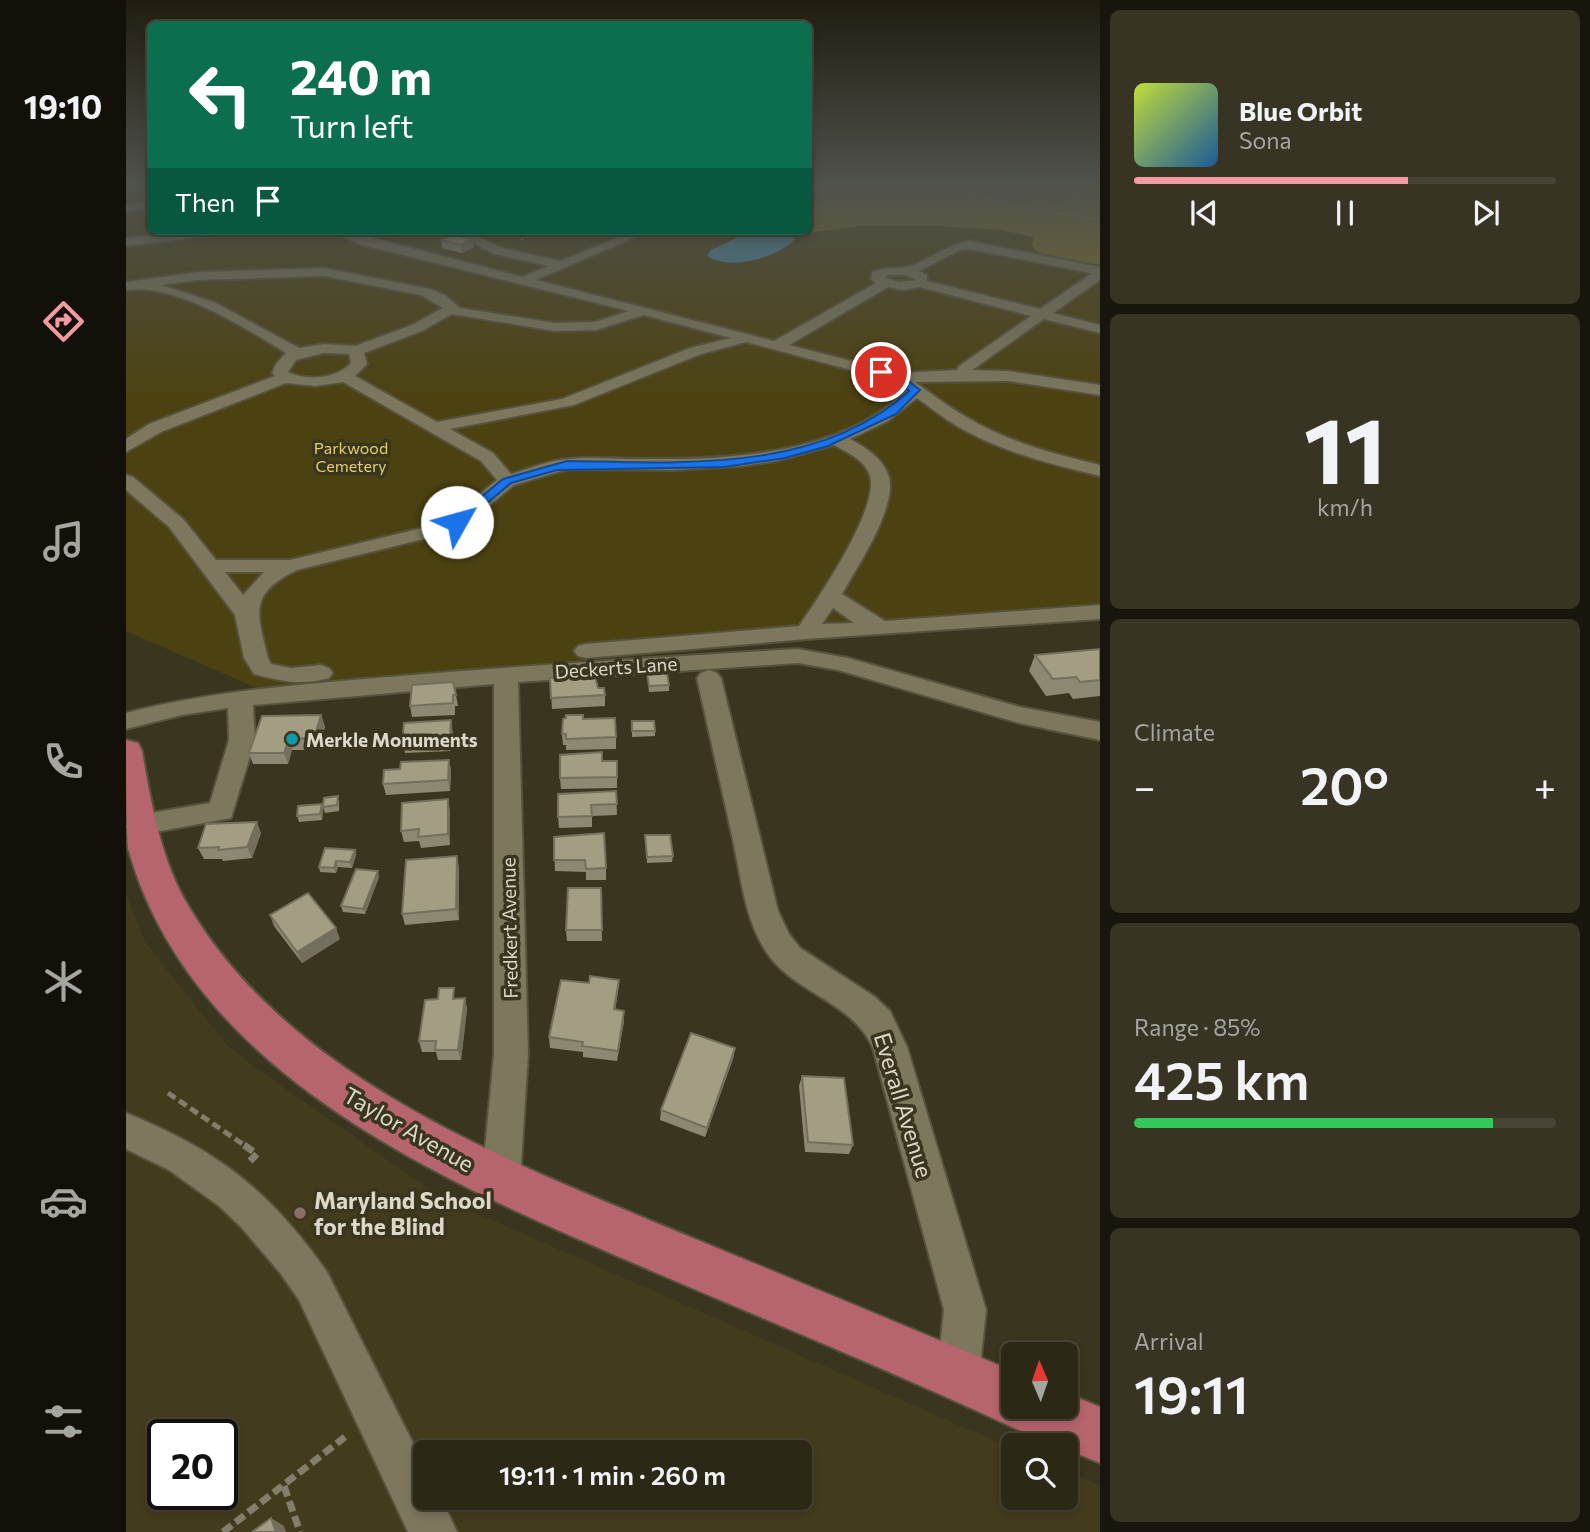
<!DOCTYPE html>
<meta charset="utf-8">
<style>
:root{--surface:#2c2816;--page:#383423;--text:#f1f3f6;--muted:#a6a6a1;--line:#484435;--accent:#f49aa2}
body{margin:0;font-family:Commissioner,sans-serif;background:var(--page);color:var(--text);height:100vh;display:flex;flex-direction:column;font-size:26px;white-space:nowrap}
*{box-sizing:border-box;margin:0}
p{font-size:23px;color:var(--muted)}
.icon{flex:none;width:38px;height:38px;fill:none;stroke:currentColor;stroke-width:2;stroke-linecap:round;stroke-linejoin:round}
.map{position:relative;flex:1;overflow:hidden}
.sheet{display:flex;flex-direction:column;gap:10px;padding:10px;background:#18160c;width:490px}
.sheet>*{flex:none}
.hud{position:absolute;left:21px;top:21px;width:665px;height:214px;border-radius:10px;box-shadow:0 4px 10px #0003,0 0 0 2px var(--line);background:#0b6e4f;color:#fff;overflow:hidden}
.needle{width:46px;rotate:358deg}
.controls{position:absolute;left:875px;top:1342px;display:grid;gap:14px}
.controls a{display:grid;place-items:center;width:77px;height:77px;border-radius:10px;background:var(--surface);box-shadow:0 4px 10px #0003,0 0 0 2px var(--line);font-size:35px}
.speed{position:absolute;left:21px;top:1419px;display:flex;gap:14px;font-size:35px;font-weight:700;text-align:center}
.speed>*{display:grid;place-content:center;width:91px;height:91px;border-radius:50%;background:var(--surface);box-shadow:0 4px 10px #0003,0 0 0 2px var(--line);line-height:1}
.speed .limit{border:4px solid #111;border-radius:10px;background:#fff;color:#111}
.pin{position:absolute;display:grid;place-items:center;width:60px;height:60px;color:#fff;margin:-30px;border:4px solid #fff;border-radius:50%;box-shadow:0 2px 7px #0007}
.me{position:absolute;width:77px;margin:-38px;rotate:52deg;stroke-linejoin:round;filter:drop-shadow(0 0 5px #0008)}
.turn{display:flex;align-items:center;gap:24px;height:147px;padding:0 28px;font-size:32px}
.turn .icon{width:91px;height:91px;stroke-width:2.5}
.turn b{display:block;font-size:49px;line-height:60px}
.then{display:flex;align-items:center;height:66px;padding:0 28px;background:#0003;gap:14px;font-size:26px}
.big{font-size:52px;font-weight:600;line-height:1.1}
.sheet .card{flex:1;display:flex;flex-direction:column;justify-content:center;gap:10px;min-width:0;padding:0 24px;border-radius:10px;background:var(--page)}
.sheet .dial{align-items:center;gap:0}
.dial b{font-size:91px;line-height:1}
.song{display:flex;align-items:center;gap:21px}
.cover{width:84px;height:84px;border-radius:10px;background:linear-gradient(135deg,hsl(70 70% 55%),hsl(210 70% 35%))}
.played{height:7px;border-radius:4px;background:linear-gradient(90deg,var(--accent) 65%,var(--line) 65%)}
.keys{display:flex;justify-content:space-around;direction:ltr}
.heat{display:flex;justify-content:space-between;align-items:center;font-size:38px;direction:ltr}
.charge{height:10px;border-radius:5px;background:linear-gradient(90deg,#34c759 85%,var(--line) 0)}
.trip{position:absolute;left:287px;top:1440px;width:399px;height:70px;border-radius:10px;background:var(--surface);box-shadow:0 4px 10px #0003,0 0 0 2px var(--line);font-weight:600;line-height:70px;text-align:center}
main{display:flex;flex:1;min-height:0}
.dock{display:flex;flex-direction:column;width:126px;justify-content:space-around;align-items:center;background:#121009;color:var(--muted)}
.dock .icon{width:49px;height:49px}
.dock .selected{color:var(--accent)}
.dock b{font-size:32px;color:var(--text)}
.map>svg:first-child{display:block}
.built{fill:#423c1d;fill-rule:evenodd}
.green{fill:#4c4211}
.forest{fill:#7d6f26}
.water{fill:#4493b6}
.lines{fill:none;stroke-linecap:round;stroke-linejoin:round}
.stream{stroke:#4493b6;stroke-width:3.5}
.minor-casing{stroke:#56523d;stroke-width:4}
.major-casing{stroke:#56523d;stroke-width:4}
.path-far2{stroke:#827e6b;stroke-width:2;stroke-dasharray:3.5 2;stroke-linecap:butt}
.path-far1{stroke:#827e6b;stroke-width:5;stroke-dasharray:9 4.5;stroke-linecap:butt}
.path{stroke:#827e6b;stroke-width:7;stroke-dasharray:11 5;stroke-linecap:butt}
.minor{fill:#7c775d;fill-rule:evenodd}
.major{fill:#b6646d;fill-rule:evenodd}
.wall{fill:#8c8871}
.shaded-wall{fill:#726f5c}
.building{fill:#a39e83;stroke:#726f5c;stroke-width:2}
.route{fill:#1a73e8;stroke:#114b97;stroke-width:2}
.culture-dot{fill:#0f9aa8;stroke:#3a351e;stroke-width:2.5}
.education-dot{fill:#8d6e63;stroke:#3a351e;stroke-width:2.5}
.labels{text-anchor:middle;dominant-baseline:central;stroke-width:7;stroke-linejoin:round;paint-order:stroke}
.far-park-label{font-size:16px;fill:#e4d06b;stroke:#3a351e}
.street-label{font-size:19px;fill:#dcd9cb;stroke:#3a351e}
.poi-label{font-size:19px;font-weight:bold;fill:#dcd9cb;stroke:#3a351e;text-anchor:start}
.near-street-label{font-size:23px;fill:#dcd9cb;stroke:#3a351e}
.near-poi-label{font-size:23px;font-weight:bold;fill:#dcd9cb;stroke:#3a351e;text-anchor:start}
</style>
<main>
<nav class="dock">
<b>19:10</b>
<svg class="icon selected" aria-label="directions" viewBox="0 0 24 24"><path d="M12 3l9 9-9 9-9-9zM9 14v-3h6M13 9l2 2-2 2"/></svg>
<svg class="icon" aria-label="music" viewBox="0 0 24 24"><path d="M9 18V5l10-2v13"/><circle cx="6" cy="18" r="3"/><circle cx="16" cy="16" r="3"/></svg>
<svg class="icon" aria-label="phone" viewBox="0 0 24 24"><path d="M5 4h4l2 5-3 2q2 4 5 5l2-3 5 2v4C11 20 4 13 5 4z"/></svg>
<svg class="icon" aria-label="climate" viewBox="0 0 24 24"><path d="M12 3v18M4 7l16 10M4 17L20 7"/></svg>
<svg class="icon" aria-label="car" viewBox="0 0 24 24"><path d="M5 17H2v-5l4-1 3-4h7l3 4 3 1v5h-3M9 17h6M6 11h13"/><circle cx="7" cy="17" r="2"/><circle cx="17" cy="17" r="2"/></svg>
<svg class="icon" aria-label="filters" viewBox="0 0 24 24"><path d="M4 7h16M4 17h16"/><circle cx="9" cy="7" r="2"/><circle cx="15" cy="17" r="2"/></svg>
</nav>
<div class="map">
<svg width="974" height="1532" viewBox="0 0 974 1532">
<rect width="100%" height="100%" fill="#3a351e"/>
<path class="built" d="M0,894L19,942L99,1043L127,1066L316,1198L887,1449V1498H940V1471L974,1486V1532H0ZM37,1435H96V1494H37ZM299,1452H674V1498H299Z"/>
<polygon class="green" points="12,182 24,182 24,231 682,231 683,182 778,182 797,186 805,182 974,182 974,620 728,637 133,689 0,631 0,185"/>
<path class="forest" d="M688,182H974V264C955,264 918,263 906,246L907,237L876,230L809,226H735L673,234L666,231H682L683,201L691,200Z"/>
<path class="water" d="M625,231H658L669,239C651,258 604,271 581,256L585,250Z"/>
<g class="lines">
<polyline class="stream" points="749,182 756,182"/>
<g class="minor-casing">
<g id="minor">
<polygon points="24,200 24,206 0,212 0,206"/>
<polygon points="63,231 99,231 93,235 0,246 0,238"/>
<path d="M204,231H221L396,277L423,266L368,254L326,231H341L376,248L435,261L507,231H523L410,280L648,341L750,283L745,279L746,272C758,267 768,269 780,267C798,264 819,245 843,241L974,267V280L927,313L974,325V333L918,319L846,370L882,371L974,385V395L882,381L789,382C806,394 824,408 842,418C882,442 929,454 974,465V476C925,464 875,452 831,426C817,418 804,407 791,398L762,421L724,439C739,447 758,459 763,477C771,508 731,567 716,594L759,621L974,605V619L680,639L460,658L452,656L448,651L452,646L460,644L673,626C693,597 753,509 744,476C740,461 721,452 708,445L650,461L616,466L547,470L442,469L388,485L338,526L306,537L171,570C122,594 131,613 142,658L145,664L165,668L195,665L203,668L207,673L203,678C176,686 154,681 128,674L118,658L109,615L43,527L0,490V475L7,477L57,519L90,560H164L292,529L324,518L371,480L355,461L217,382L189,386L160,383L35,432L0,452V439L23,424L149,376L146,373L150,364L160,353C117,327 50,283 0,290V282L72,272L198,268L304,289L319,295L334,308L429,323L469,322L503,311L233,244ZM843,249L964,273L965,274L914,309L801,281V275L793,271L834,250ZM763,275H779L790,280L773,282L758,277ZM198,276L295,295L317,308L286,325L229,346L198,344L173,348L88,302L35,285L72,280ZM762,287L778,290L794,287L905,316L833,366L831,370L772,373L663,345ZM326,314L429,331L470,330L518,315L605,338L564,348L436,399L311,422L229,376L241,364L238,353L296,331ZM620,342L770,382L780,391C715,456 598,460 512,459C489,459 465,456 442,459C423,460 403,469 385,474L367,453L324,429L448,405L575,354ZM198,353L223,354L225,363C211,379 180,381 162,372L170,360ZM99,572H138L117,595ZM707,608L728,623L696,624Z"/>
<polygon points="238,231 294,231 288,235 242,237 238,235"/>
<path d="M672,649L722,658L894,707L974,722V740L893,723L712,670L672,663L392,682L402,1054L394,1181L388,1194L375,1200L362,1194L356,1181L368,1054V684L127,705L129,740L105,818L13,835L3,832L0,827L3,818L13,815L84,803L103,740L102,708L56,715L0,729V713C90,690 181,684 274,676C406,665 539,657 672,649Z"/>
<path d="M583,670L591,673L595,678L652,911L663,934L674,948L749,997L764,1011L781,1047L860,1310L853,1376L847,1391L832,1397L817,1391L811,1376L818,1310L747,1048C726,1001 668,993 641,953C619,920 615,878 607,840C595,786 583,732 571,678L575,673Z"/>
<path d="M0,1113C92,1150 144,1191 201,1272L299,1467V1498H315L331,1532H282L173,1300L155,1274L115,1227L93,1206L43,1170L0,1149Z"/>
</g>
</g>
<g class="major-casing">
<path id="major" d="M0,740L12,743L16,751C25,803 35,861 63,907C169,1085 393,1165 574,1241C679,1284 783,1328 887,1371V1407H940V1393L974,1407V1463L940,1449V1446H932L886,1427C770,1373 650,1324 533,1274C331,1187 67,1081 2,848C0,824 0,767 0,740Z"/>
</g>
<g class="path-far2">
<polyline points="807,182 826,185"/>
<path d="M828,182L826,185C872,208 924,211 974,220"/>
<polyline points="923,211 947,201 947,194 936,182"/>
<polyline points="395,240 413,231"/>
</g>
<polyline class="path-far1" points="42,1093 121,1147"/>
<g class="path">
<polyline points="118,1145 131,1154 124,1161"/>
<polyline points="158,1486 174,1532"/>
<polyline points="97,1532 219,1437"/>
</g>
<use href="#minor" class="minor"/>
<use href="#major" class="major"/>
</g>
<g class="wall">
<polygon points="315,240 348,247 336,253 316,248"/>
<polygon points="974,649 974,696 947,699 943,693 920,696 903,671 909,655"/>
<polygon points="521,674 543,685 543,691 523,692"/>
<polygon points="424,678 472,688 479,695 479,706 426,709"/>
<polygon points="330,695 332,706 329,706 329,715 286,717 284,706"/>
<polygon points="195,715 199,727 192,750 166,750 162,764 127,764 123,753"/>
<polygon points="457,719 490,737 490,749 440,750 440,745 437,745 436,734"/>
<polygon points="506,721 529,731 529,736 506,737"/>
<polygon points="327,732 325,751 279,753 276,742"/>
<polygon points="323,760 325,771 324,791 260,795 257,784 274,769"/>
<polygon points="476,761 491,761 491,788 435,789 434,778"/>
<polygon points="490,791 491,815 466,816 466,827 433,828 432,817"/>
<polygon points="212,796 213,802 213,811 199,813 197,807"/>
<polygon points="196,804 197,809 196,820 173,822 171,816"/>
<polygon points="324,810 324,845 295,848 293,841 278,842 275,831"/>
<polygon points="135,833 126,858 97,861 96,859 78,859 72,848"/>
<polygon points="519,835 547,856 546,862 521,863"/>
<polygon points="428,837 480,868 480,880 460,880 460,872 429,871"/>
<polygon points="229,850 230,855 226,868 212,867 210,873 194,872 193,867"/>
<polygon points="333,867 333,920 279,925 276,914"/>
<polygon points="253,877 239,914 217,912 215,906"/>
<polygon points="475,888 476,941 441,941 440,930"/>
<polygon points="144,915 214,939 176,963 148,926"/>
<polygon points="493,980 492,991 489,1010 498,1021 491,1061 457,1057 457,1052 424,1048 423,1037"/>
<polygon points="339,998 341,1009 335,1060 312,1060 310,1052 296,1052 293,1041 330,999"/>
<polygon points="609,1048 607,1059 579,1137 534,1120 535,1110"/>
<polygon points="676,1076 727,1145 723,1154 679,1152 673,1086"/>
</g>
<g class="shaded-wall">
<polygon points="347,239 348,247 336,253 335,245"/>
<polygon points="195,715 199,727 192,750 188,738"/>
<polygon points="325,720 327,732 325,751 324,739"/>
<polygon points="163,739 166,750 162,764 158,753"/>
<polygon points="323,760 325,771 324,791 322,780"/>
<polygon points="322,799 324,810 324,845 322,834"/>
<polygon points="196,804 197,809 196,820 194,814"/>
<polygon points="131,822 135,833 126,858 121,847"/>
<polygon points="229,850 230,855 226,868 224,862"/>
<polygon points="331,856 333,867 333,920 330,909"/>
<polygon points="210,861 212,867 210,873 208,868"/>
<polygon points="252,871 253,877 239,914 237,909"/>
<polygon points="210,928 214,939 176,963 171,952"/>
<polygon points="493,980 492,991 488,1020 488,1009"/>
<polygon points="339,998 341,1009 335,1060 332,1050"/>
<polygon points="498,1011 498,1021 491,1061 492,1051"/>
<polygon points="609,1048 607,1059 579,1137 581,1128"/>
<polygon points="145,1518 158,1526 160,1532 150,1532"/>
</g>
<g class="building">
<polygon points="327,235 347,239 335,245 315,240"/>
<polygon points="974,649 974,680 954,682 950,677 927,679 909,655"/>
<polygon points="456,673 468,673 472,688 478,688 479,695 425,698 424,678 457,676"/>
<polygon points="541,673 543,685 523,686 521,674"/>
<polygon points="327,682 330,695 327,695 327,703 284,706 286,685"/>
<polygon points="195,715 188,738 163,739 158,753 123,753 136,716"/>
<polygon points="440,715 457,715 457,719 489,718 490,737 440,739 440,734 436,734 437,719 440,718"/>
<polygon points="325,720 324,739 276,742 278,723"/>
<polygon points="506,721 528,721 529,731 506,731"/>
<polygon points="476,752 476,761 491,761 491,777 434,778 434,755"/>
<polygon points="323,760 322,780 257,784 258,770 274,769 275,762"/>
<polygon points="490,791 491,804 465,805 466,816 432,817 432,794"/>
<polygon points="212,796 211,805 197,807 198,798"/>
<polygon points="322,799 322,834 292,837 293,829 275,831 276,803"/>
<polygon points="196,804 194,814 171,816 172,806"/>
<polygon points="131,822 121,847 92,850 93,847 72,848 80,824"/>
<polygon points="478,833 480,868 460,869 459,860 428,860 428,837"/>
<polygon points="519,835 544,835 547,856 521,857"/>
<polygon points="199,848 229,850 224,862 210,861 208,868 193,867"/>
<polygon points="331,856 330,909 276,914 280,860"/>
<polygon points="230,869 252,871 237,909 215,906"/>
<polygon points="442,888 475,888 476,930 440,930"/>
<polygon points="182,893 210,928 171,952 144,915"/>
<polygon points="464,976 493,980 488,1009 498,1011 492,1051 456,1046 457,1042 423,1037 435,980 463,983"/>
<polygon points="313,988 328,988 327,999 339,998 332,1050 309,1050 310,1041 293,1041 299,1000 312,999"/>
<polygon points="565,1033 609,1048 581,1128 535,1110"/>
<polygon points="676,1076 718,1078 727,1145 682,1142"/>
<polygon points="145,1518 150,1532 126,1532"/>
</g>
<linearGradient id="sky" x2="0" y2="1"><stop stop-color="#201d10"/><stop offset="0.46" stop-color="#4f514c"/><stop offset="1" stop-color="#4f514c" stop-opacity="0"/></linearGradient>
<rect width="974" height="397" fill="url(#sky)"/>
<path class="route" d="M751,370L776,376L794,390L770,414L702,446L659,458L598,467L431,470L385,483L335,525L325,522L377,479L441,461C554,463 694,473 783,391L769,380L751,374Z"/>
<circle class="culture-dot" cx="166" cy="739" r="7"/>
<circle class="education-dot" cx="174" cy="1213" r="7"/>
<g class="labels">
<g class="far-park-label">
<text x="225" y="447">Parkwood<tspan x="225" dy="18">Cemetery</tspan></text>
</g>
<g class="street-label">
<text transform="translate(490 667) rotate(-4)">Deckerts Lane</text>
<text transform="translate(383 928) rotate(-91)">Fredkert Avenue</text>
</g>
<g class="poi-label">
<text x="180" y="739">Merkle Monuments</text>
</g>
<g class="near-street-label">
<text transform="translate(778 1105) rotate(73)">Everall Avenue</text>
<text transform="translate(283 1129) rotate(30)">Taylor Avenue</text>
</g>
<g class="near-poi-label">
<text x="188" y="1200">Maryland School<tspan x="188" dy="26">for the Blind</tspan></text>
</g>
</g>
</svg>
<div class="controls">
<a><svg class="needle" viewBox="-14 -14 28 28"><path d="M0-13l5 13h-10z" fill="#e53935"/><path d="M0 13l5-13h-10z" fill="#a6a6a1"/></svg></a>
<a><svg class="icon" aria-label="search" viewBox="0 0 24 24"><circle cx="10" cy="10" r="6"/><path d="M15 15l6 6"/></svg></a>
</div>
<div class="speed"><div class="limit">20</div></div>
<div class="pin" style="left:755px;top:372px;background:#d93025"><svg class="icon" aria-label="arrive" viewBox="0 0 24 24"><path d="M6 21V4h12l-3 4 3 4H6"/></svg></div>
<svg class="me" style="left:331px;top:522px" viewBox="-20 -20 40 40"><circle r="19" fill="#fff"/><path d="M0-13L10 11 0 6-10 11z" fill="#1a73e8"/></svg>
<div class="trip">19:11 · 1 min · 260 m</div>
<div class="hud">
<div class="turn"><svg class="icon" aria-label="left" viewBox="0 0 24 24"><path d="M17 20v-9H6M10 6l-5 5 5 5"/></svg><div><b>240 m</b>Turn left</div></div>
<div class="then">Then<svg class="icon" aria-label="arrive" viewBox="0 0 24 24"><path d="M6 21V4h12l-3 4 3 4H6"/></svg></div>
</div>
</div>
<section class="sheet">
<div class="card">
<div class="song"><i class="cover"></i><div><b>Blue Orbit</b><p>Sona</p></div></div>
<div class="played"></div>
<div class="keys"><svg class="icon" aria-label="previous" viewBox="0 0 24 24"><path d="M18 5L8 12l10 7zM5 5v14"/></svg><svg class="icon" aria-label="pause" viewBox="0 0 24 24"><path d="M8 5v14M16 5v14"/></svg><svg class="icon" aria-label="next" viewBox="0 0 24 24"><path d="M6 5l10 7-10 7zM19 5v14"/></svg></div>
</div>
<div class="card dial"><b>11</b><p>km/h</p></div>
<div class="card"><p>Climate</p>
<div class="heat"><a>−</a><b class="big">20°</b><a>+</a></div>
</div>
<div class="card"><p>Range · 85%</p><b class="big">425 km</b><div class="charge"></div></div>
<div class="card"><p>Arrival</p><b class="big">19:11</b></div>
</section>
</main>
